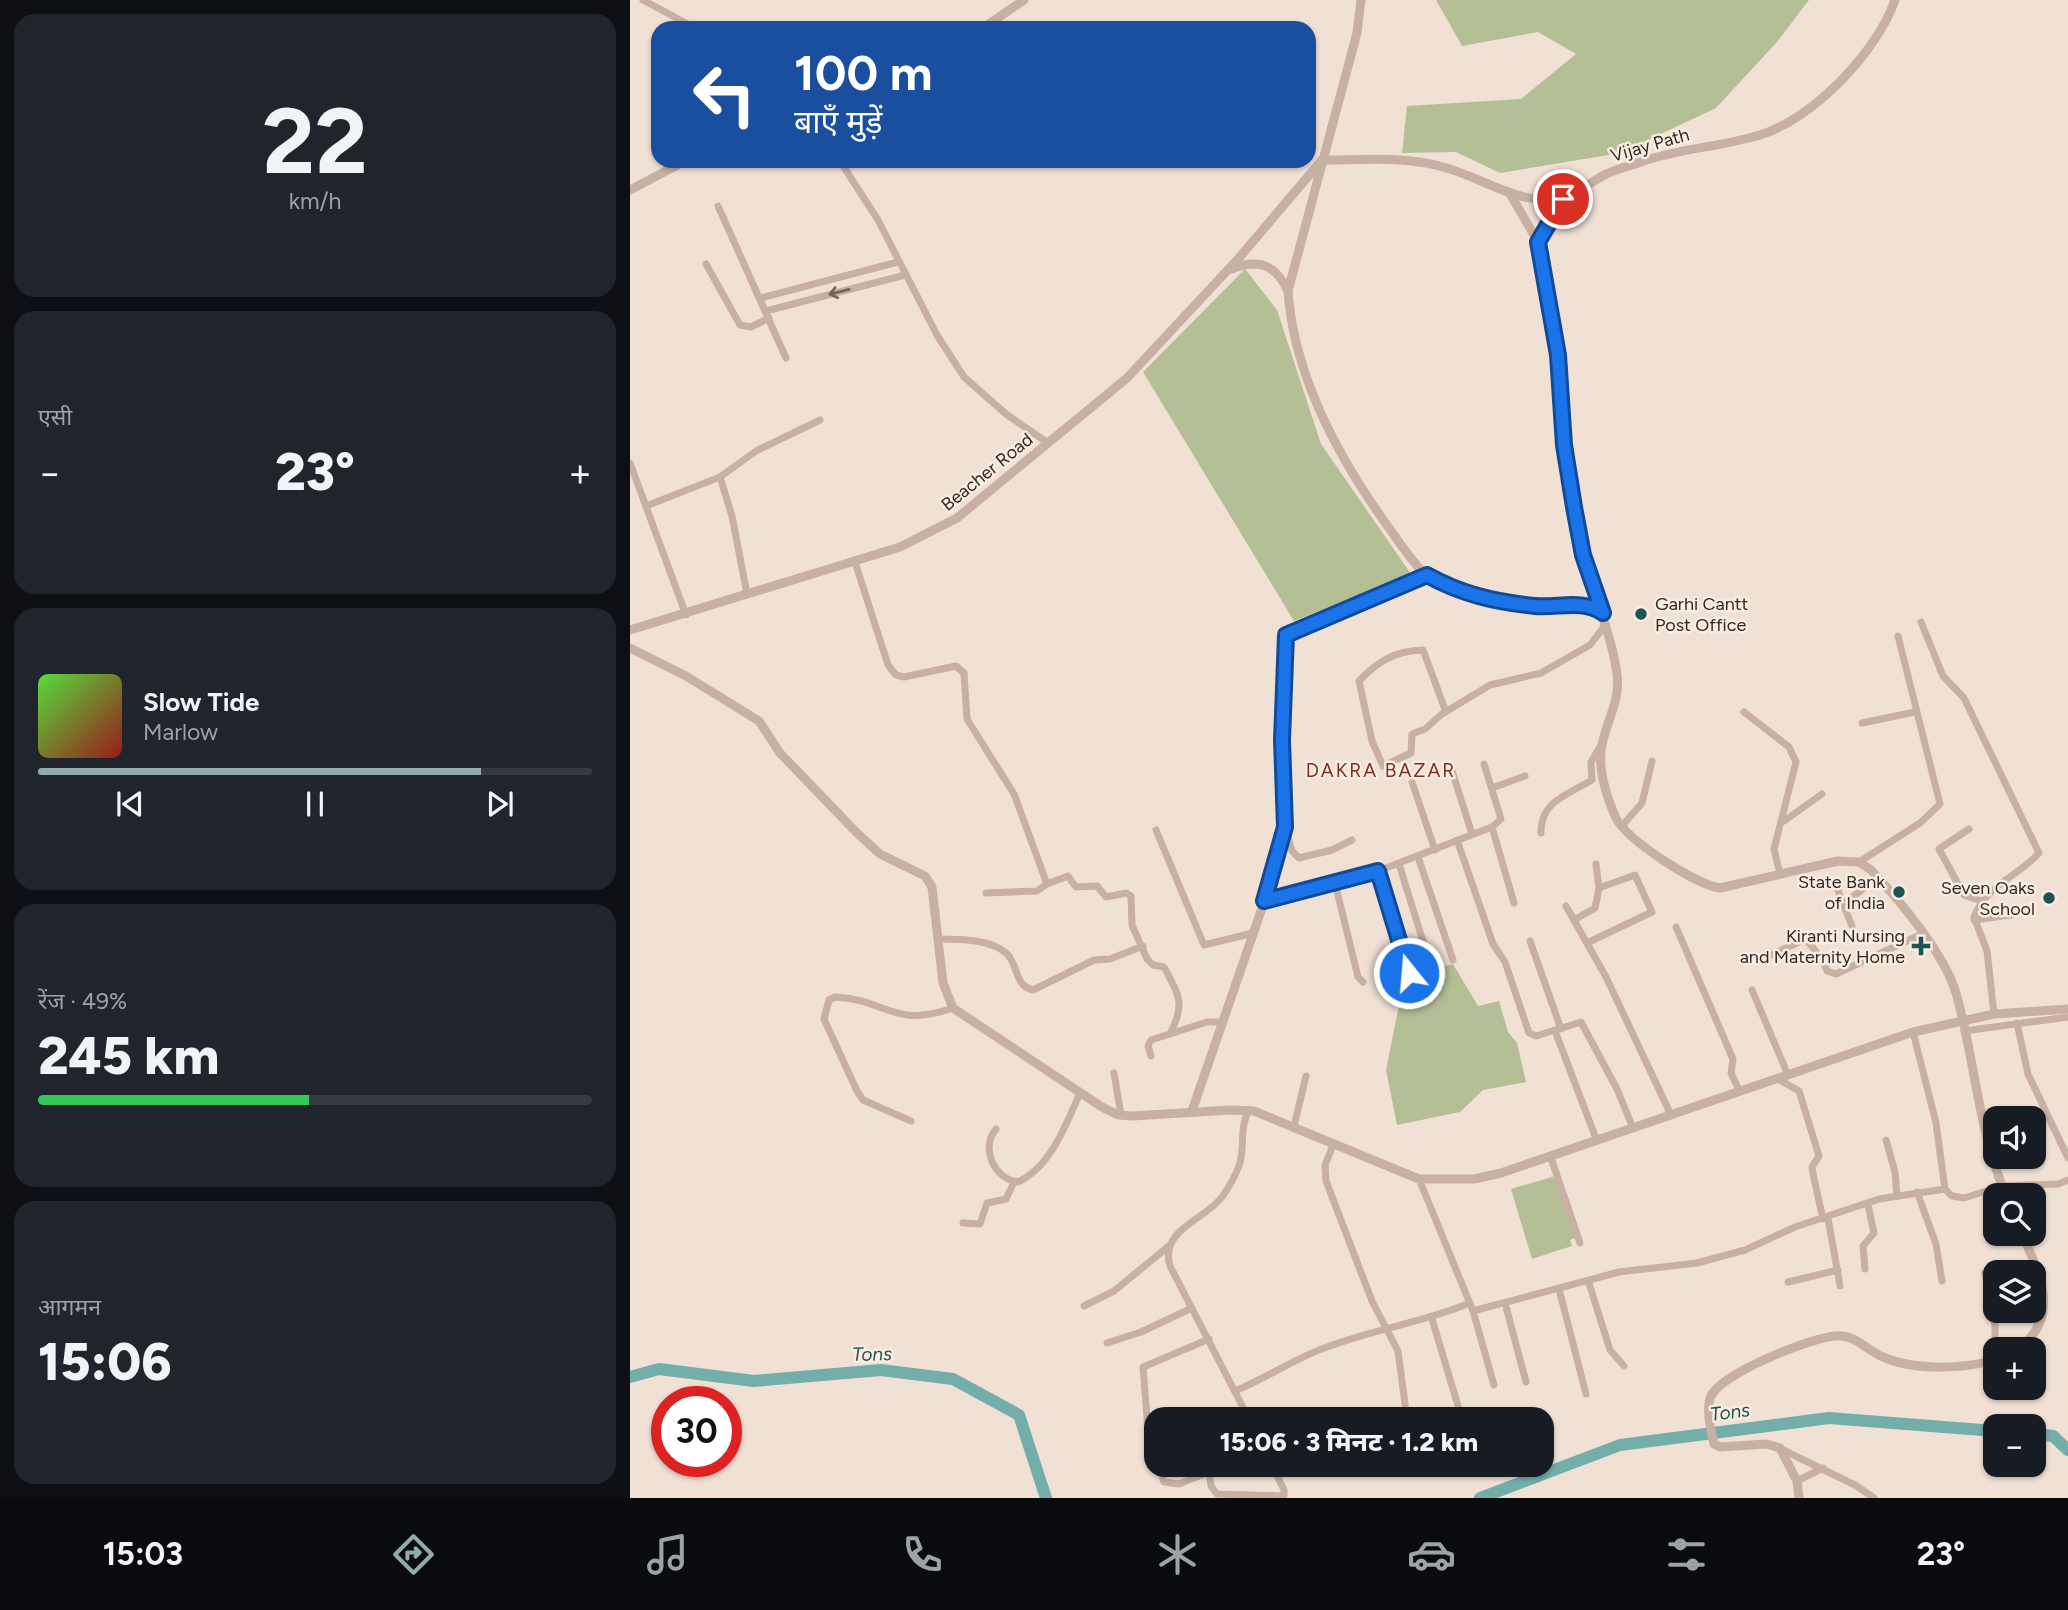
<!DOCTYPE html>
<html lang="hi">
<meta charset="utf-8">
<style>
:root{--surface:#171b24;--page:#20242c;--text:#f1f3f6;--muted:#9ea1a6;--line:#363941;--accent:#90abad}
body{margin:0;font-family:Figtree,"Noto Sans Devanagari",sans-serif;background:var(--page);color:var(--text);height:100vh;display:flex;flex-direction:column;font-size:26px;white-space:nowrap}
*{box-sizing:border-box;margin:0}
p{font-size:23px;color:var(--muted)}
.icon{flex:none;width:38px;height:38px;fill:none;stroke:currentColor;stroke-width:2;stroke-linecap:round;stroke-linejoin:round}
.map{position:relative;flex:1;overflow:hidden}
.panel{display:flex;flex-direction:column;gap:14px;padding:14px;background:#0d0f14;width:630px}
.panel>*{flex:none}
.top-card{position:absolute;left:21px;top:21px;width:665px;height:147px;border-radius:21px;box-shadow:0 2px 5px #0004;background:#1a4fa0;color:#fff;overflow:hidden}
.buttons{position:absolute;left:1353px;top:1106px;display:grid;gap:14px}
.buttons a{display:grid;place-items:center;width:63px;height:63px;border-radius:14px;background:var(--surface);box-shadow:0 2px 5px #0004;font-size:35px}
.speed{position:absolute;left:21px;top:1386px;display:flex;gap:14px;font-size:35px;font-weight:700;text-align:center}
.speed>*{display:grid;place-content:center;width:91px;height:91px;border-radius:50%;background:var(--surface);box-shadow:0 2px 5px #0004;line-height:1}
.speed .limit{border:10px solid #d22;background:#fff;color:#111}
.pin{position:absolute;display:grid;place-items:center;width:60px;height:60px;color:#fff;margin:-30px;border:4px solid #fff;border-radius:50%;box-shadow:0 2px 7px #0007}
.me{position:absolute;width:77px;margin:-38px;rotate:343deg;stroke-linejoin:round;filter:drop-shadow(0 0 5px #0008)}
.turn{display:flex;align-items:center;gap:24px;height:147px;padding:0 28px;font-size:32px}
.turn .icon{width:91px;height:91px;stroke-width:2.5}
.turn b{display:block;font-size:49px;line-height:60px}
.big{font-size:52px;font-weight:800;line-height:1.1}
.panel .tile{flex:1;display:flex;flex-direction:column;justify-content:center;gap:10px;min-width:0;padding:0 24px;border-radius:21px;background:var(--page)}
.panel .dial{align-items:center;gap:0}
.dial b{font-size:91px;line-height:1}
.song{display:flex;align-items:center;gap:21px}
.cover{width:84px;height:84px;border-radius:10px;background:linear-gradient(135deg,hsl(110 70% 55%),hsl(0 70% 35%))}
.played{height:7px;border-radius:4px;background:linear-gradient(90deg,var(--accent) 80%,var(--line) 80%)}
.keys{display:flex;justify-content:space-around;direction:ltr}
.heat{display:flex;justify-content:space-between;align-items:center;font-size:38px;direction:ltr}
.charge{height:10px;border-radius:5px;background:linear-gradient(90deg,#34c759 49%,var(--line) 0)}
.trip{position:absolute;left:514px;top:1407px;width:410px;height:70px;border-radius:21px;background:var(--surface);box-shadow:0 2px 5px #0004;font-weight:800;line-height:70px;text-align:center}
.tab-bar{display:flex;height:112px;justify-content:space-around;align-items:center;background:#090b0e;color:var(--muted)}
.tab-bar .icon{width:49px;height:49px}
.tab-bar .active{color:var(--accent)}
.tab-bar b{font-size:32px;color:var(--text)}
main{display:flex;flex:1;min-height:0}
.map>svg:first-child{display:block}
.green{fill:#b5bf96}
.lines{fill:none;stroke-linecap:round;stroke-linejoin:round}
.river{stroke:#74aeab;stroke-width:12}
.minor{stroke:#c8b0a2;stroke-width:7}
.tertiary{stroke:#c8b0a2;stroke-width:9}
.oneway{stroke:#76655d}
.route-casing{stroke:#114b97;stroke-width:18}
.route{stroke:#1a73e8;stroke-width:12}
.poi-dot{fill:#1a5453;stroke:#f9ece1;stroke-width:2.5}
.labels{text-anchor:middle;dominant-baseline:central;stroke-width:5;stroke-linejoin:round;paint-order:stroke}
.street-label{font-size:18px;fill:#332824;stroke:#f9ece1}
.poi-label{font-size:18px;fill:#332824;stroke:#f9ece1;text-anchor:end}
.neighbourhood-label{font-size:19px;letter-spacing:2px;fill:#822d1d;stroke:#f9ece1}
.water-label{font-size:19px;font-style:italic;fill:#1a5453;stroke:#f9ece1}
</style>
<main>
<section class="panel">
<div class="tile dial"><b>22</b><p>km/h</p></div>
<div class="tile"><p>एसी</p>
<div class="heat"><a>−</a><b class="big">23°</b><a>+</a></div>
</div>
<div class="tile">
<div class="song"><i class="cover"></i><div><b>Slow Tide</b><p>Marlow</p></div></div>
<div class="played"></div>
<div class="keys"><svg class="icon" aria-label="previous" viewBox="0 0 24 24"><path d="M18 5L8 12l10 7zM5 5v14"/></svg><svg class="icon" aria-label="pause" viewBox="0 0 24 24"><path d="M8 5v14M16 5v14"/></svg><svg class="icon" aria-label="next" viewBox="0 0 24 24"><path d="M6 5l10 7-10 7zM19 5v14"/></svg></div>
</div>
<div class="tile"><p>रेंज · 49%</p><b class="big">245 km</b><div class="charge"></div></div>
<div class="tile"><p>आगमन</p><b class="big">15:06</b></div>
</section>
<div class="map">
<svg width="1438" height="1498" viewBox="0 0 1438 1498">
<rect width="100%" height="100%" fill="#f1e1d5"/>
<g class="green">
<polygon points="806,0 1179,0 1147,42 1086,108 990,153 870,173 826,152 772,153 777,106 891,99 946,54 908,32 832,46"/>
<polygon points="615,269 647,310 691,444 781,574 664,621 513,372"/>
<polygon points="823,964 848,1006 869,1001 878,1032 887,1043 896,1082 853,1090 830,1112 767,1125 756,1070 770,1000 767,978"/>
<polygon points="925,1176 945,1238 940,1240 942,1246 902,1259 881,1189"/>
</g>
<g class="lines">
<g class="river">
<polyline points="0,1377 29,1369 124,1381 251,1370 323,1379 389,1415 416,1498"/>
<polyline points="1404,1434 1423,1436 1438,1450"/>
<polyline points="850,1498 990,1445 1199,1418 1365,1431"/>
</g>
<g class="minor">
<polyline points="13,0 65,28"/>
<polyline points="210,161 248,220 307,335 334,377 376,414 418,443"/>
<polyline points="88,206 156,358"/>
<polyline points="76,264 110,325 121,327 139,318"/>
<polyline points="131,298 268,262"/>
<polyline points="136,311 275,275"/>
<polyline points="0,463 56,615"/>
<polyline points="90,477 102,516 117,594"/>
<polyline points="16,506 90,477 126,451 190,420"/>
<path d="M225,562L258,665L266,675L274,677L326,666L334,673L337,719L384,794L417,884L438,876L446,887L467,886L476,897L496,893L501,896L502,925L517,959L523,965L534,967C548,994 556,1002 541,1032"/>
<path d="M1291,622L1313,676L1334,698L1409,853C1389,876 1356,885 1344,917L1357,951L1364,1014"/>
<path d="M816,712L793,650C765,651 748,661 729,681L742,741L753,766L781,753L782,734L795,729L812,714L860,685L911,673L960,645L976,624"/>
<polyline points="1114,712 1159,747 1166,762 1144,849 1150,874"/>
<polyline points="1232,723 1285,712"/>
<polyline points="854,764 871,819 862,827"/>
<polyline points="822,771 842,834"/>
<polyline points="782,782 805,850"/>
<polyline points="862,788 895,776"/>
<polyline points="1154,821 1192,794"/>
<polyline points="992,826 1012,803 1022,761"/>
<polyline points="655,827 662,851 669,858 702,850 722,840"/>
<polyline points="1339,829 1309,849 1334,895 1351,901"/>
<polyline points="526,830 574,945 623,933"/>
<path d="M911,833C910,801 939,794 962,780L961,762L971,745"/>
<polyline points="827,840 863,944 875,962 899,1033 906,1036 951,1022 987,1089 1003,1128"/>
<polyline points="788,857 823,960"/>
<polyline points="1229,862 1290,823 1310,804 1268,636"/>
<polyline points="769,864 801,967"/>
<polyline points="966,864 969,888"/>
<polyline points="748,871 779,973"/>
<polyline points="705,883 728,977 733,982"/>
<polyline points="1208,890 1213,904"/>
<polyline points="356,893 407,891 417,884"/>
<polyline points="634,900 748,871 862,827 884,903"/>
<polyline points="936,906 976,977 1041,1115"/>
<polyline points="944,920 965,908 969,888 1005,875 1022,912 957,943"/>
<polyline points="1344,920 1381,915"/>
<polyline points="1222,926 1213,904 1248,878"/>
<polyline points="1046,927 1103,1059 1101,1073 1110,1092"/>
<path d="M308,939C329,939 363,939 378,955C388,966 385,986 403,990L464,960L480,959L513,946"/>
<polyline points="900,941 931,1029"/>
<path d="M1137,957L1175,939C1182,945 1194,962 1197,971L1206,974L1292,934"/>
<polyline points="1122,990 1158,1075"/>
<polyline points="1387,1023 1398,1074 1438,1158"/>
<polyline points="925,1031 967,1141"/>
<polyline points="1334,1031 1438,1017"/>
<polyline points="1283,1032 1306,1123 1315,1189"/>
<polyline points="521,1056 518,1046 521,1040 577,1022 592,1022"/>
<polyline points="484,1073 491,1115"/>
<polyline points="1148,1079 1169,1091 1189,1156 1182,1167 1183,1174 1193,1219"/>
<path d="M281,1121L233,1100L227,1091L194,1019L199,1000L205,997C257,999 261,1029 323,1008"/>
<polyline points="664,1126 676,1076"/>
<path d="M366,1129C350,1148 364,1179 388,1182C421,1167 436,1124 450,1093"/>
<polyline points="1256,1140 1265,1172 1267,1196"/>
<polyline points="704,1143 695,1165 696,1181 742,1301 768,1351 777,1419"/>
<polyline points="921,1158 950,1243"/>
<polyline points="789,1179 843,1311 864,1385"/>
<polyline points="1287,1192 1306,1244 1312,1281"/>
<polyline points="1198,1218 1210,1286"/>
<polyline points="333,1223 350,1224 357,1203 376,1199 384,1182"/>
<polyline points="1235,1269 1233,1246 1244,1233 1238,1205"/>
<polyline points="1355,1273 1365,1325 1365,1353"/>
<polyline points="958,1280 980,1350 994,1366"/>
<polyline points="1158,1282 1208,1270"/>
<polyline points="929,1289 956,1394"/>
<polyline points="875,1303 896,1382"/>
<polyline points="454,1306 484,1291 539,1246"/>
<polyline points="843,1311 989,1272 1067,1263 1115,1250 1165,1227 1249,1199 1315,1189 1322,1196 1334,1198 1372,1186 1428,1184 1438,1180"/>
<polyline points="802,1319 832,1419"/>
<polyline points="477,1343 511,1332 562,1308"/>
<path d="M605,1391C637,1378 665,1358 697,1347C745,1329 794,1322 840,1303"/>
<path d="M619,1419L540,1266C529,1230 575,1220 592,1197C599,1187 606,1175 610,1163C615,1144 609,1129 619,1110"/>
<polyline points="1151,1449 1225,1485 1244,1498"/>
<polyline points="527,1457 518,1430 513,1367 579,1339"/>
<polyline points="529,1465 534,1482 549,1484 596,1465"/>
<polyline points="579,1472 581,1486 587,1494 654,1496 654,1490 642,1465"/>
<polyline points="1167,1481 1193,1468"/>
</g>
<g class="tertiary">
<path d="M731,0L727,33L658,291C664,377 709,459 759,528C770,543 781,561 795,574C809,585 831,593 848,598C883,609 949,597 973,613"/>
<polyline points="353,28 394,0"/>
<path d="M692,160C732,160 775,156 813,167C848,176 883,201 919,200C940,199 958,184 976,174C987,169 1000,166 1011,162C1050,148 1091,147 1130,135C1183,119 1247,52 1265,0"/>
<polyline points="0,190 55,161"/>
<polyline points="879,192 908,242"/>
<path d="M933,199L908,242C913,280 923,318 928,357C935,421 939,483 952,546C960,590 981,630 987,674C991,703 974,724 971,751C969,773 977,798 986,818C998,841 1065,884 1090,888L1208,861L1229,862L1241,870C1270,901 1314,953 1326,993C1345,1059 1348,1131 1376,1195"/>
<path d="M602,269C629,258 646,265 658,291"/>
<polyline points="0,630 270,547 327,518 497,378 608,259 692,160"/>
<polyline points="0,648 56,676 129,721 150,753 227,833 250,854 295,876 302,887 313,983 323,1008 472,1107 488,1115 503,1116 600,1110 624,1111 789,1179 844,1179 871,1173 1283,1032 1364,1014 1438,1009"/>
<polyline points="562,1111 631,911 655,827 652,740 656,635 797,575"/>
<path d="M1387,1349C1432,1319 1410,1274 1392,1234"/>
<path d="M1169,1498L1167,1481L1150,1448L1136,1444L1090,1447L1084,1444C1081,1432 1075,1407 1081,1396C1092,1373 1180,1338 1205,1336C1226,1334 1236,1350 1253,1357C1285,1371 1333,1369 1365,1360"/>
</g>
</g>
<defs><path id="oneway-shaft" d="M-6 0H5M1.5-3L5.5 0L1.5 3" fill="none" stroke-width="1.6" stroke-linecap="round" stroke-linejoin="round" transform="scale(1.75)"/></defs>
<use class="oneway" href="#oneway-shaft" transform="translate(209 292) rotate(166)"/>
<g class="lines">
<g class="route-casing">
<path id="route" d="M779,973L748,871L634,901L655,827L652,740L656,635L797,575C831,594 865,602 905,606C929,608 952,599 973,613L953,555L944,507L934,445L928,355L908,242L933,199"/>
</g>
<use href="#route" class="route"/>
</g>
<g class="poi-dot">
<circle cx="1011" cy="614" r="7"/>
<circle cx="1269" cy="892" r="7"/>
<circle cx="1419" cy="898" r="7"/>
<path d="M1287.5 935.5h7v7h7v7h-7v7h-7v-7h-7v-7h7z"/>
</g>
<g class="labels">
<g class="street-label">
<text transform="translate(1020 145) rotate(-16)">Vijay Path</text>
<text transform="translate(357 472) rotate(-39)">Beacher Road</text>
</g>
<g class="poi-label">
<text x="1025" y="604" text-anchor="start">Garhi Cantt<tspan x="1025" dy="21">Post Office</tspan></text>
<text x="1255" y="882">State Bank<tspan x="1255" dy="21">of India</tspan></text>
<text x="1405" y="888">Seven Oaks<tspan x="1405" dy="21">School</tspan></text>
<text x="1275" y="936">Kiranti Nursing<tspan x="1275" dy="21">and Maternity Home</tspan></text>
</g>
<g class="neighbourhood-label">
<text x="751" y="770">DAKRA BAZAR</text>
</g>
<g class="water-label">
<text transform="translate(242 1354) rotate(-1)">Tons</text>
<text transform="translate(1100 1412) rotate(-7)">Tons</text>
</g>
</g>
</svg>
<div class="buttons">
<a><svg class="icon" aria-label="sound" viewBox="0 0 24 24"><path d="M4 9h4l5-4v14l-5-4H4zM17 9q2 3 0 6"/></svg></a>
<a><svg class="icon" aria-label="search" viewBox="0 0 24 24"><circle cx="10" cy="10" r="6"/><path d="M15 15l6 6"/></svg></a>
<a><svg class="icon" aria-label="layers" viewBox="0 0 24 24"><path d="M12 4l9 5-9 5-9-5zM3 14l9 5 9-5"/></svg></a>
<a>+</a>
<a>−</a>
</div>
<div class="speed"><div class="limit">30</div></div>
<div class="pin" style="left:933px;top:199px;background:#d93025"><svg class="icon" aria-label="arrive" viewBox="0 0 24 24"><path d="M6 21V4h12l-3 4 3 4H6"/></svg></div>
<svg class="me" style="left:779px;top:973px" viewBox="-20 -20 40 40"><circle r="17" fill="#1a73e8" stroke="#fff" stroke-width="3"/><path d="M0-11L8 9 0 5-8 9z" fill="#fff"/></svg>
<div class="trip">15:06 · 3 मिनट · 1.2 km</div>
<div class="top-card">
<div class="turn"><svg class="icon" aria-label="left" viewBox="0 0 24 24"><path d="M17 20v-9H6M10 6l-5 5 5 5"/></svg><div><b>100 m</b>बाएँ मुड़ें</div></div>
</div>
</div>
</main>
<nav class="tab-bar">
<b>15:03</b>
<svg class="icon active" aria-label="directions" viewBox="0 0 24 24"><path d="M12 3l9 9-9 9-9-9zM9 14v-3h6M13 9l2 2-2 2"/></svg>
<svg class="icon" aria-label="music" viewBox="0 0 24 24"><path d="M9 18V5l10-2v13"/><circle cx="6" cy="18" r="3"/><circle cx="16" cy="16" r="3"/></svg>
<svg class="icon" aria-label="phone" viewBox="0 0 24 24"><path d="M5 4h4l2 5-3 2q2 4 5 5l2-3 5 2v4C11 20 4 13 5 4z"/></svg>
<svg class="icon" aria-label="climate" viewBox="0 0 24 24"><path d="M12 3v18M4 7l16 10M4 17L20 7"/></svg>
<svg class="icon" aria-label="car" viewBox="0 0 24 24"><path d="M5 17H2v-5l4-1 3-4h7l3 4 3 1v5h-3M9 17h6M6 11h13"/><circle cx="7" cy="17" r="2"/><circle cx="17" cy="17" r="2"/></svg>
<svg class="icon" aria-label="filters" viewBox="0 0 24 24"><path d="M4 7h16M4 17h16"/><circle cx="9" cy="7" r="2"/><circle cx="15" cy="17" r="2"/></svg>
<b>23°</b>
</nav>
